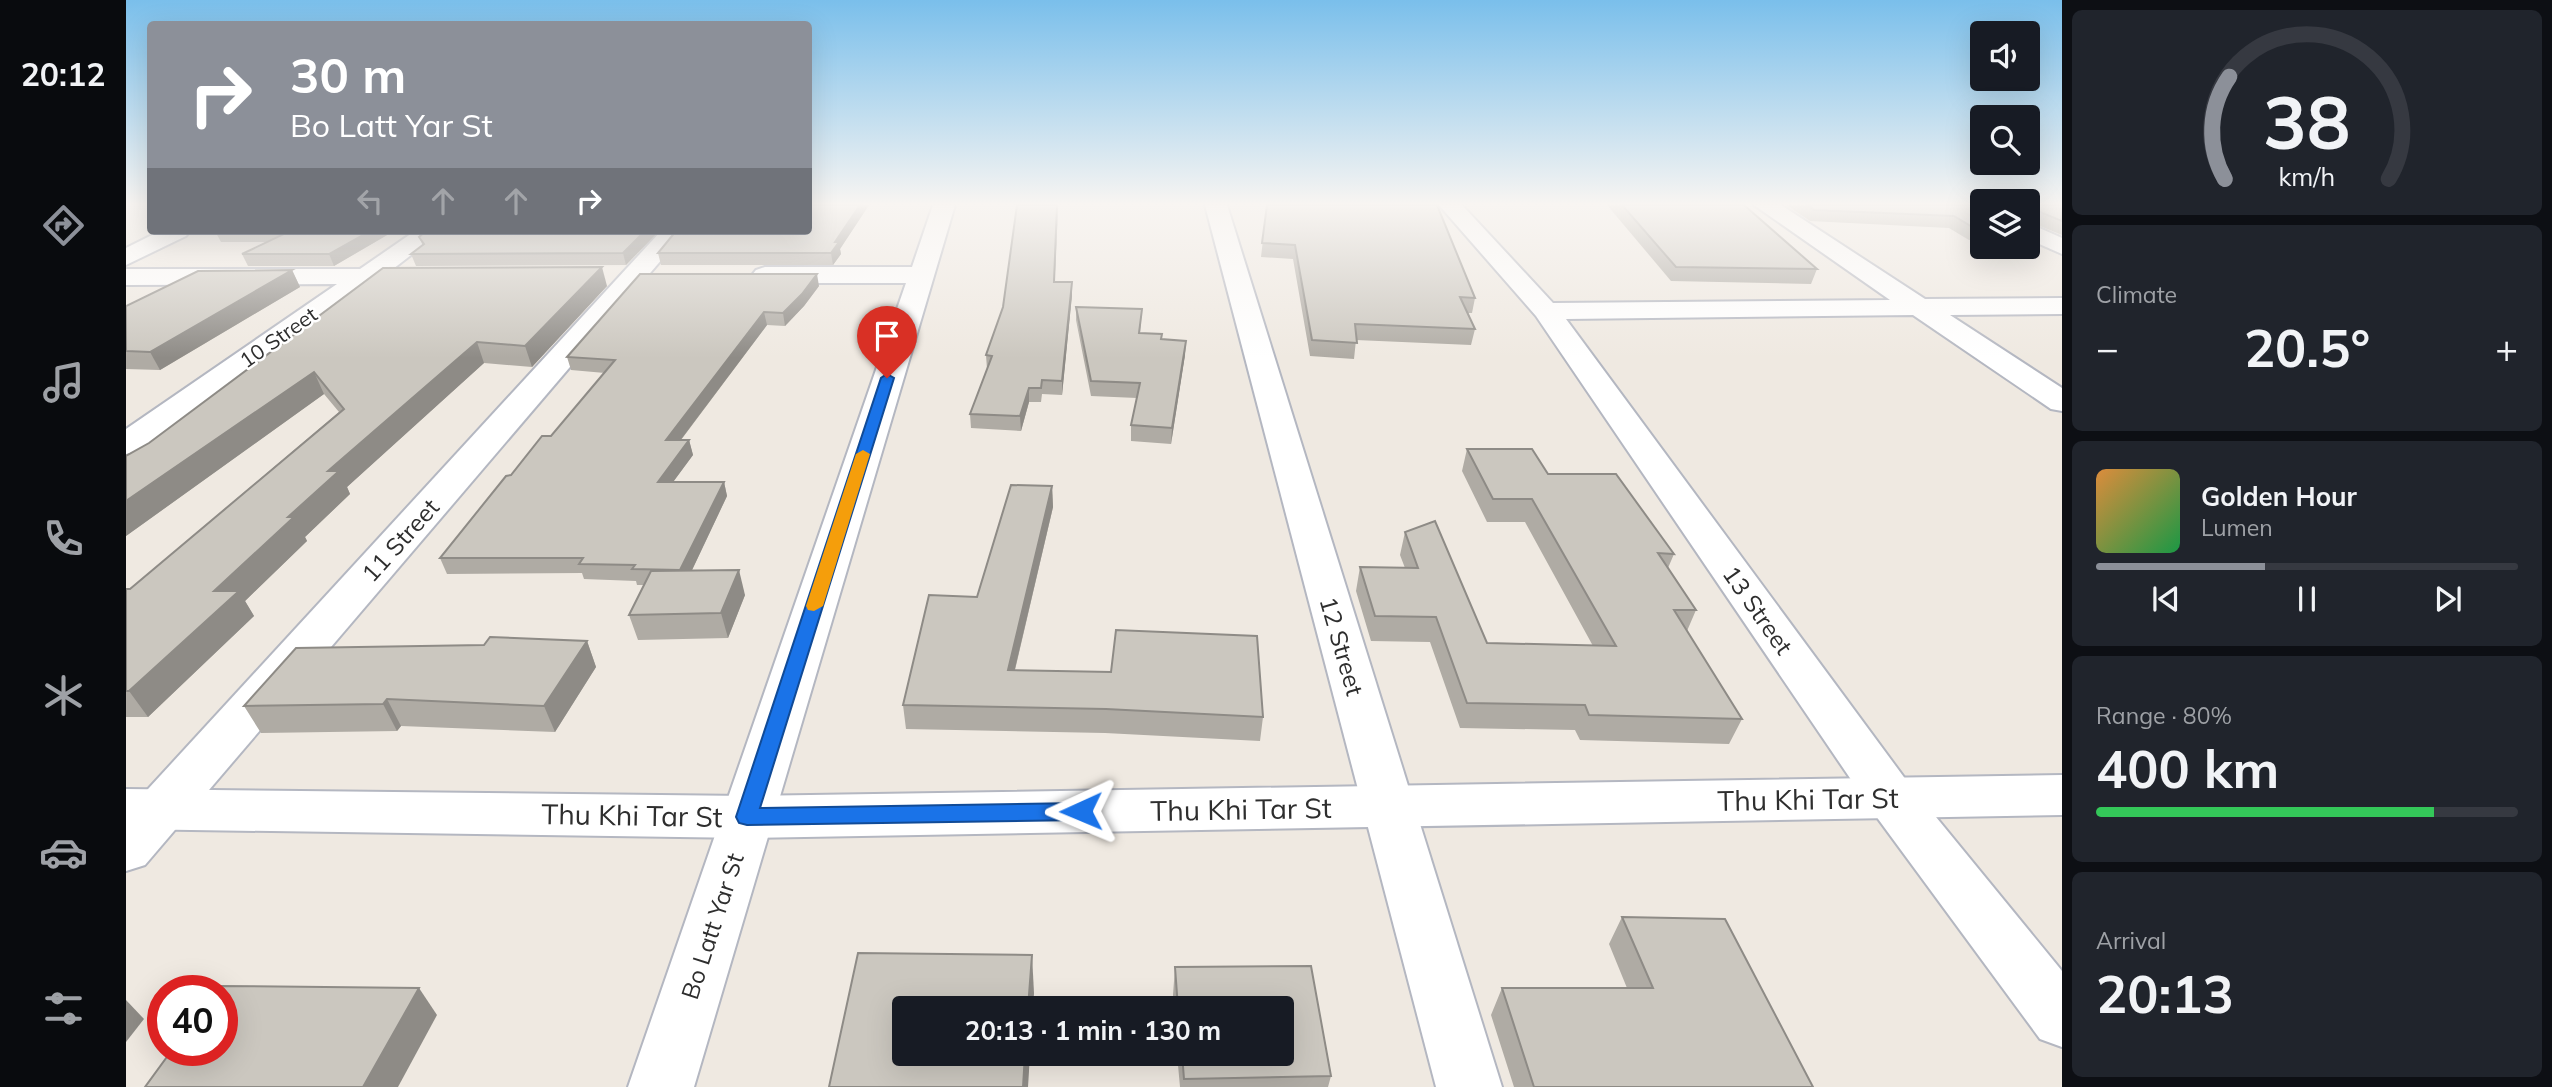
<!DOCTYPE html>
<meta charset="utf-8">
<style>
:root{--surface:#171b24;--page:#20242c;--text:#f1f3f6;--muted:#9ea1a6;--line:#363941;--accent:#8c9099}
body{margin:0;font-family:Mulish,sans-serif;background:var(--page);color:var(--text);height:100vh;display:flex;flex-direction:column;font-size:26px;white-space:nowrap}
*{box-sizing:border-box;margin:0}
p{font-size:23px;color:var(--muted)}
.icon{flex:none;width:38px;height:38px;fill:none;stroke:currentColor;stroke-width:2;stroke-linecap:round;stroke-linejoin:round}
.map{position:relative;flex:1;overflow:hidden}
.panel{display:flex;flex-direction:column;gap:10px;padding:10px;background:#0d0f14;width:490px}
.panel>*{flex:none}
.guide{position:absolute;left:21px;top:21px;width:665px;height:214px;border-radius:7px;box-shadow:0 7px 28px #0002;background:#8c9099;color:#fff;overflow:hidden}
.tools{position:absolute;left:1844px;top:21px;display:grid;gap:14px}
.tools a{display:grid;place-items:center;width:70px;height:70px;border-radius:7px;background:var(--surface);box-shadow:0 7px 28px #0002;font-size:35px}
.speed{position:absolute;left:21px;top:975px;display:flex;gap:14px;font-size:35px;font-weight:700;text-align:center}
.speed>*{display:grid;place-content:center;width:91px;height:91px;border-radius:50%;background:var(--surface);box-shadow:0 7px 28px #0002;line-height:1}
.speed .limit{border:10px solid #d22;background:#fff;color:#111}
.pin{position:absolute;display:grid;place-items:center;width:60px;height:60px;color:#fff;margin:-72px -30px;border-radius:50% 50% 50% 0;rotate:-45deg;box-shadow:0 0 7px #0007}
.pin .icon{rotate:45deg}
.me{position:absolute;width:77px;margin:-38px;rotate:269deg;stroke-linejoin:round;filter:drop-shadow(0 0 5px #0008)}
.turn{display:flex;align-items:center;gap:24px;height:147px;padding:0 28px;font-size:32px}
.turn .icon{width:91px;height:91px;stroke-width:2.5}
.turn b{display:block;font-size:49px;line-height:60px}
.lanes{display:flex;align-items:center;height:66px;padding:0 28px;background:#0003;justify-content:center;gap:35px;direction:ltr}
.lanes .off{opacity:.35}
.big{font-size:52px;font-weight:700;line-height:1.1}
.panel .widget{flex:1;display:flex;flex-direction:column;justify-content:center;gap:10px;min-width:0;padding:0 24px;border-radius:10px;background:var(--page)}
.panel .dial{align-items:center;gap:0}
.dial svg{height:182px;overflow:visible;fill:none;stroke:var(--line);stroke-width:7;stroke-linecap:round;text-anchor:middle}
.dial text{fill:var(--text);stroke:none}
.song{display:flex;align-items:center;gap:21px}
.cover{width:84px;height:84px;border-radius:10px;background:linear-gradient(135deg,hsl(30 70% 55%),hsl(140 70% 35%))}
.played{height:7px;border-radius:4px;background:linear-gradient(90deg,var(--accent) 40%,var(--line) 40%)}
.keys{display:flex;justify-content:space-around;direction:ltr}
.heat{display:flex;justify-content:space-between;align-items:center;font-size:38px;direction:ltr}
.charge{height:10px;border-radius:5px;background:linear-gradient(90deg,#34c759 80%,var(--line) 0)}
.trip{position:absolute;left:766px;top:996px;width:402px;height:70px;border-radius:7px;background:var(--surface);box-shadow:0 7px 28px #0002;font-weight:700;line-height:70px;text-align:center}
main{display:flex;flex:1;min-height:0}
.menu{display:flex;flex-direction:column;width:126px;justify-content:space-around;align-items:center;background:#090b0e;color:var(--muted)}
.menu .icon{width:49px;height:49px}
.menu .on{color:var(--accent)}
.menu b{font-size:32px;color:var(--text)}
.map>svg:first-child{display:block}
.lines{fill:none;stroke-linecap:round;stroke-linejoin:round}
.street-casing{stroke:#b4b7c1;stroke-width:4}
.secondary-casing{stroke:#b4b7c1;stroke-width:4}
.street{fill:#fff;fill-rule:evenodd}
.secondary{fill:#fff;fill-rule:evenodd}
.wall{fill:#afaba4}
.shaded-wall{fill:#8e8b86}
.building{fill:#cbc7bf;stroke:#8e8b86;stroke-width:2}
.route{fill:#1a73e8;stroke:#114b97;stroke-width:2}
.slow{fill:#f59e0b}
.labels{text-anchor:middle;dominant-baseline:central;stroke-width:5;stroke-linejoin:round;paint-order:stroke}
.far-street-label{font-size:21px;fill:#2e2e2e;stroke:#fff}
.street-label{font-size:24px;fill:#2e2e2e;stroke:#fff}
.near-street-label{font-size:28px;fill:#2e2e2e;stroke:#fff}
</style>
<main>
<nav class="menu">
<b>20:12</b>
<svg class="icon on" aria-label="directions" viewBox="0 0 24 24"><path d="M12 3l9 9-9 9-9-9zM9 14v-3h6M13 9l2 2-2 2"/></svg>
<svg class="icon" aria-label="music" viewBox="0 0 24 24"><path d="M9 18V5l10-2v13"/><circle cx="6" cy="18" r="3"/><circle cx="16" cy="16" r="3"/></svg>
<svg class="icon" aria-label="phone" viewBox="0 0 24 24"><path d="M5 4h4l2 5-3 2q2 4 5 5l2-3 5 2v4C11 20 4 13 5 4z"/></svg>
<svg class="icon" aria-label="climate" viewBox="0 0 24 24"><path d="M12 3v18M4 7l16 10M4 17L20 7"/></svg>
<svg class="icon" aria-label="car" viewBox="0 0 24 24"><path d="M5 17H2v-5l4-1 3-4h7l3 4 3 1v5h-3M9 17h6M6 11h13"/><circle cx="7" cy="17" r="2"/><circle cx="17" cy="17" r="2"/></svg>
<svg class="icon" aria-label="filters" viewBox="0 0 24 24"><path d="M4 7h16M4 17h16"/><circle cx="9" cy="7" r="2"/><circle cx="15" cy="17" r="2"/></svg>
</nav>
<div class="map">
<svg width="1936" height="1087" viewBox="0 0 1936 1087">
<rect width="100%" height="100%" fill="#efe9e1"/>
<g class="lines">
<g class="street-casing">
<g id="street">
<polygon points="807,205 829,205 568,1087 502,1087 780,283 639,283 630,280 626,275 630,270 639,267 786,267"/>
<polygon points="1079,205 1101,205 1376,1087 1310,1087"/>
<polygon points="1313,205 1336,205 1427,303 1764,300 1628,205 1655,205 1799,299 1936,298 1936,314 1824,315 1936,388 1936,411 1925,409 1787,315 1440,319 1783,784 1936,971 1936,1047 1914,1039 1747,812 1410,316"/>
<polygon points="1902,223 1936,238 1936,254 1902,239"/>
<polygon points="34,231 64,231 60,236 0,265 0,248"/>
<polygon points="289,231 316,231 267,269 308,271 312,276 308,281 245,284 12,451 0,454 0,429 211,284 0,285 0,269 234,269"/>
<polygon points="535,231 560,231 19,865 0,871 0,813"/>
</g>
</g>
<g class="secondary-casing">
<polygon id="secondary" points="1936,775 1936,815 621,838 0,829 0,789 621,796"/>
</g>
<use href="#street" class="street"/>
<use href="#secondary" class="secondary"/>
</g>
<g class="wall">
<polygon points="682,205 743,205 714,249 715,254 707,265 535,265 532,253"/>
<polygon points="1141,205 1349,298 1346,313 1342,313 1349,329 1345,345 1230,340 1228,359 1184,356 1167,259 1135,257"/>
<polygon points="1481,205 1618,205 1691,269 1685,284 1545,281"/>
<polygon points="1660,205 1857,205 1857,240 1843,240 1823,228 1684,221"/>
<polygon points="1902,205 1936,205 1936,235 1907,223 1907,230 1902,240"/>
<polygon points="89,231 268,231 208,266 122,266 116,254 142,242 95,242"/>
<polygon points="300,231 533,231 500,265 290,266 285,254 297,246 293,237"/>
<polygon points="257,268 481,286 406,367 358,363 221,487 224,494 179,537 181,541 119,601 128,616 22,717 0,717 0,589 4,589 213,412 198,394 0,536 0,456 23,443"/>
<polygon points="166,270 174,287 34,370 0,369 0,306"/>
<polygon points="929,282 946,282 946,295 936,395 916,394 915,402 903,402 895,431 845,428 844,414 861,369 860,355"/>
<polygon points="693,286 678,306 659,326 641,325 555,440 563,440 567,455 547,482 598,482 601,496 566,570 619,595 602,638 512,640 503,615 518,585 511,585 510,581 458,579 456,573 321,574 314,558 385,475 425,436 479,373 445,370 441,357"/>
<polygon points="950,307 1016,309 1014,333 1036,339 1059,355 1045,444 1005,441 1005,425 1011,398 965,396 950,320"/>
<polygon points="1341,449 1422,474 1548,554 1542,568 1570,610 1561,631 1616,719 1603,744 1454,740 1449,730 1334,728 1304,642 1245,641 1230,591 1234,567 1279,568 1274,555 1279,532 1361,643 1467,646 1399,522 1361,522 1336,471"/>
<polygon points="926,486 927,507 889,670 1137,717 1134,741 979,733 780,729 777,705"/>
<polygon points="461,641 470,667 429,732 275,726 271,731 135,733 118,706 358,645"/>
<polygon points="1496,917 1687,1087 1388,1087 1365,1015 1376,988 1501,988 1483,944"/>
<polygon points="1185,966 1205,1076 1202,1087 1054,1087 1051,1054 1157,1054 1157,1008 1048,1008 1047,995 1049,967"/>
</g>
<g class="shaded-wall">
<polygon points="734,205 743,205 714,249 715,254 707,265 705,253 709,242"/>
<polygon points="932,205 932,209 928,294 928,282"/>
<polygon points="244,231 268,231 208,266 203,254"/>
<polygon points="519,231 533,231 500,265 497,253"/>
<polygon points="476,267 481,286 406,367 399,346"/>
<polygon points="166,270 174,287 34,370 24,352"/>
<polygon points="691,274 693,286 678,306 659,326 657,313"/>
<polygon points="946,282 946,295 936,395 936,381"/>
<polygon points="638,312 641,325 544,454 540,440"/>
<polygon points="1060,341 1059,355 1045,444 1046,428"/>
<polygon points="351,342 358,363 221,487 224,494 179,537 181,541 119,601 128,616 22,717 3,691 88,591 162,517 202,471"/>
<polygon points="188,372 198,394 0,536 0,501"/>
<polygon points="903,388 903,402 895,431 894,416"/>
<polygon points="563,440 567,455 536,497 532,482"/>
<polygon points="598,482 601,496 559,585 554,570"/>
<polygon points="926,486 927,507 883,694 882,670"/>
<polygon points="613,570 619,595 602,638 595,613"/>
<polygon points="461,641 470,667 429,732 418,706"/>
<polygon points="261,699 275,726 271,731 257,704"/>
<polygon points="906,955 908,993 907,1008 902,1008"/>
<polygon points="293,988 311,1015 272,1087 237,1087"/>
<polygon points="0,1000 18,1019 0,1042"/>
<polygon points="899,1054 904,1054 902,1087 897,1087"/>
</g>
<g class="building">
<polygon points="682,205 734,205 709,242 713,242 705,253 532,253 550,231 682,231"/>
<polygon points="891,205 931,205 928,282 946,282 936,381 916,380 915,388 903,388 894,416 844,414 866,356 860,355 877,307"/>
<polygon points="1141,205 1311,205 1349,298 1334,297 1349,329 1229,324 1231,343 1186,340 1169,245 1136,243"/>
<polygon points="1496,205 1618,205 1691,269 1550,267"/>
<polygon points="1682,205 1857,205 1857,229 1848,228 1828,216 1688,210"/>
<polygon points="1902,205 1936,205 1936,221 1907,209 1907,230 1902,230"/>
<polygon points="164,231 244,231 203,254 116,254"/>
<polygon points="300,231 519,231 497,253 285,254 298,244 293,237"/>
<polygon points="476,267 399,346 351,342 202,471 213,471 162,517 168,517 88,591 113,591 3,691 0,691 0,589 4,589 218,409 188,372 0,501 0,456 23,443 257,268"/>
<polygon points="166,270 24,352 0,351 0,306 72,271"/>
<polygon points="514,274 691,274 676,294 657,313 638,312 540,440 563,440 532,482 598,482 554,570 506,569 509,565 453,564 457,558 314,558 380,476 385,475 416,436 425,436 489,360 441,357"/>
<polygon points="950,307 1016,309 1013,333 1036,334 1035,339 1060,341 1046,428 1005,425 1014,383 965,381"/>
<polygon points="1341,449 1406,449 1422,474 1490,474 1548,554 1532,553 1570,610 1548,610 1616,719 1463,715 1459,705 1341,703 1310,617 1249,616 1234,567 1292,568 1279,532 1309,521 1361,643 1490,646 1406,499 1367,499"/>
<polygon points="885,485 926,486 882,670 985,672 990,630 1131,636 1137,717 980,709 777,705 803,595 851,597"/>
<polygon points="613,570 595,613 503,615 525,571"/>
<polygon points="364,637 461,641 418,706 261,699 257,704 118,706 170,648 358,645"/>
<polygon points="1496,917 1599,919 1687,1087 1408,1087 1376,988 1527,988"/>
<polygon points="732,953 906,955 902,1008 779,1008 779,1054 899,1054 897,1087 703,1087"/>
<polygon points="1185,966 1205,1076 1058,1079 1056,1054 1157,1054 1157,1008 1052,1008 1049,967"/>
<polygon points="93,986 293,988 237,1087 19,1087 46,1050 96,1050 96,990 89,990"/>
</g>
<linearGradient id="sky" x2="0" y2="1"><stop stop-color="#7abfeb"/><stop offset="0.57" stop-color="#f8f5f2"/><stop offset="1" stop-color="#f8f5f2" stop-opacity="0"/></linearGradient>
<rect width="1936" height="358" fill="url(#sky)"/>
<polygon class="route" points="761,374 768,378 634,808 955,803 963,805 966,811 963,817 955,820 621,825 613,823 610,817 755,378"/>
<polygon class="slow" points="737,450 744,454 697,606 688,611 682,610 680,606 730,454"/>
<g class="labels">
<g class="far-street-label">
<text transform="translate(152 337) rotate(-35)">10 Street</text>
</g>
<g class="street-label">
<text transform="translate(274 540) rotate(-48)">11 Street</text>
<text transform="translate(1632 610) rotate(55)">13 Street</text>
<text transform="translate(1216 646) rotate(74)">12 Street</text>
<text transform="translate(586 926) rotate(-72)">Bo Latt Yar St</text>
</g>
<g class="near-street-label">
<text transform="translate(1682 799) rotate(-1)">Thu Khi Tar St</text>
<text transform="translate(1115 809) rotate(-1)">Thu Khi Tar St</text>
<text transform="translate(506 815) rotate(1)">Thu Khi Tar St</text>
</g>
</g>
</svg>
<div class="tools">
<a><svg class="icon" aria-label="sound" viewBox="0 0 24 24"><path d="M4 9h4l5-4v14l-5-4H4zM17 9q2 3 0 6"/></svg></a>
<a><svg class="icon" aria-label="search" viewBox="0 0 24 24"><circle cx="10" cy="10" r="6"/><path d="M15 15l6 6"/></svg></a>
<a><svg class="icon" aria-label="layers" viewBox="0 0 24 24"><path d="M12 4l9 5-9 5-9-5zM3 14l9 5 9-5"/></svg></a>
</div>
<div class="speed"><div class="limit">40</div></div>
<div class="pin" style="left:761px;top:378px;background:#d93025"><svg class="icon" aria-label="arrive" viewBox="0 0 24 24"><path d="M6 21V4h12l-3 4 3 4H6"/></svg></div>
<svg class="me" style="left:955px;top:811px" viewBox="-20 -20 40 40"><path d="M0-17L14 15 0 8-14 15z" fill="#1a73e8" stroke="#fff" stroke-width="4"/></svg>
<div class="trip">20:13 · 1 min · 130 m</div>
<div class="guide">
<div class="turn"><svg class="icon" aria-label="right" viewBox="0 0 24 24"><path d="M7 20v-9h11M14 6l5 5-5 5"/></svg><div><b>30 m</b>Bo Latt Yar St</div></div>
<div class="lanes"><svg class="icon off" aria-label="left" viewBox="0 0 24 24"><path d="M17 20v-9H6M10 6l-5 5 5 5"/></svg><svg class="icon off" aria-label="ahead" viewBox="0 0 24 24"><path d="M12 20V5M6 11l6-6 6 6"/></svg><svg class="icon off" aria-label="ahead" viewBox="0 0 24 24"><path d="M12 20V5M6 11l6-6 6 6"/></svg><svg class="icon" aria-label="right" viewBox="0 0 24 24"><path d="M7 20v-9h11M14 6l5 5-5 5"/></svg></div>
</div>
</div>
<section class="panel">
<div class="widget dial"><svg viewBox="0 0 100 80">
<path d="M14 69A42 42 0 1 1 86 69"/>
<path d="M14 69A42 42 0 0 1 16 24" stroke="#8c9099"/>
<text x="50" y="56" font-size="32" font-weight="700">38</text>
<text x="50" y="72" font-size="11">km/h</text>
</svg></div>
<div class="widget"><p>Climate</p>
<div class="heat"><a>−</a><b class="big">20.5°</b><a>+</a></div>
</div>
<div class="widget">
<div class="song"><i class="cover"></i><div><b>Golden Hour</b><p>Lumen</p></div></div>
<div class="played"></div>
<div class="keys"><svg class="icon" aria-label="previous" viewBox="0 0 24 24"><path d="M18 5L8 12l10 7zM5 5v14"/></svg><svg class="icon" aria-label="pause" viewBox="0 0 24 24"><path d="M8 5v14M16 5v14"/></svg><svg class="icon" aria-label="next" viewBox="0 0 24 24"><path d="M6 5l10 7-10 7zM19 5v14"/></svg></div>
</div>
<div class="widget"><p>Range · 80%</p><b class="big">400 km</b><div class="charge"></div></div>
<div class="widget"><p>Arrival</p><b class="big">20:13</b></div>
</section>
</main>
